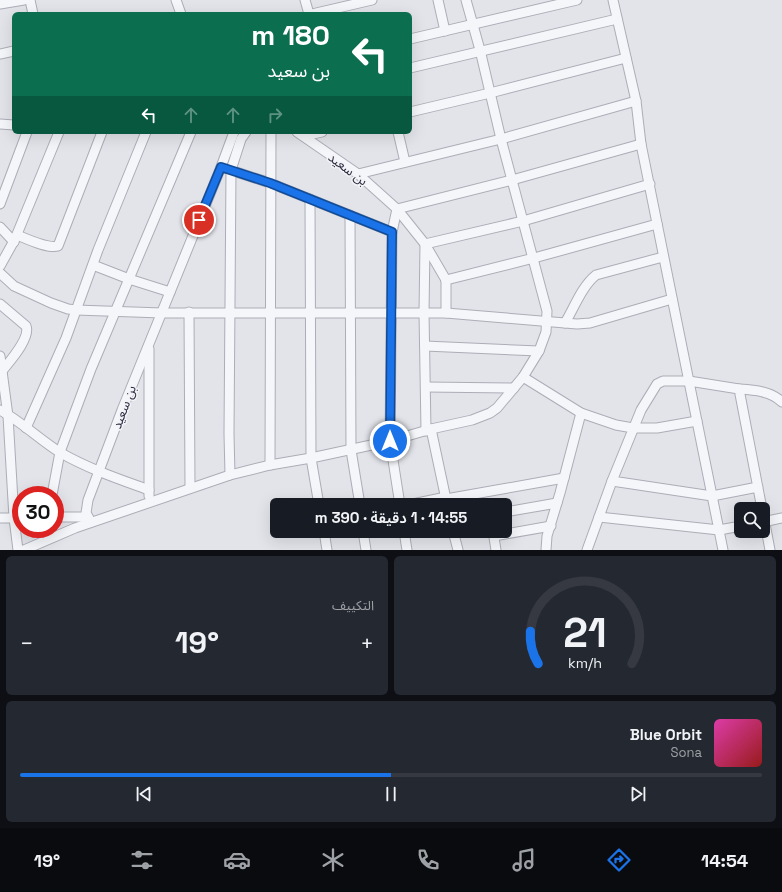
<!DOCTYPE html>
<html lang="ar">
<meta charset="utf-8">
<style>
:root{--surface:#171b24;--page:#242831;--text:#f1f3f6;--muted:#9ea1a6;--line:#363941;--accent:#1a73e8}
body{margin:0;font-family:"Space Grotesk","Noto Sans Arabic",sans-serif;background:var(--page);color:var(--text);direction:rtl;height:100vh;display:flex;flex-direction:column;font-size:15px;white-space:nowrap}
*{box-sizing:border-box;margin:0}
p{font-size:13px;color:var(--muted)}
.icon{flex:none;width:22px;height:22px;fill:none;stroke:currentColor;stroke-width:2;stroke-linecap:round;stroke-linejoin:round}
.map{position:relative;height:550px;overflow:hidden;direction:ltr}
.details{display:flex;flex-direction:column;gap:6px;padding:6px;background:#0d0f14;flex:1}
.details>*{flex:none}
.banner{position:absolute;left:12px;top:12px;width:400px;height:122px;border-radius:6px;box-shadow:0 4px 16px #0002;direction:rtl;background:#0b6e4f;color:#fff;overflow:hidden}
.fabs{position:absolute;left:734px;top:502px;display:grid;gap:8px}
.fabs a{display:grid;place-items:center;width:36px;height:36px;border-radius:6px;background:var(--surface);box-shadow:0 4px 16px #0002;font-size:20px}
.speed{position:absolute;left:12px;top:486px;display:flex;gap:8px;font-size:20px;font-weight:700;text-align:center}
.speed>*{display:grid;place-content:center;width:52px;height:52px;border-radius:50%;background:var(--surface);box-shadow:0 4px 16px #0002;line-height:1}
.speed .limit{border:6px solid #d22;background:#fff;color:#111}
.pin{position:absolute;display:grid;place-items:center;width:34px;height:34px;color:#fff;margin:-17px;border:2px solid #fff;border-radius:50%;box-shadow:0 1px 4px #0007}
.me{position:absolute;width:44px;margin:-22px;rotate:0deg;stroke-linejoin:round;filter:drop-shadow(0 0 3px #0008)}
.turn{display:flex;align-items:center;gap:14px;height:84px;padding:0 16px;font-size:18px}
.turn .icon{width:52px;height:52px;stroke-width:2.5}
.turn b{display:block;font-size:28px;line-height:34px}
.lanes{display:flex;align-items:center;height:38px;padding:0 16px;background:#0003;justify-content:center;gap:20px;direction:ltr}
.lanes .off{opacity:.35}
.big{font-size:30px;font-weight:600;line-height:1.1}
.details .card{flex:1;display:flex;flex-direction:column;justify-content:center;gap:6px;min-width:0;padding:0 14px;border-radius:6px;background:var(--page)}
.details .dial{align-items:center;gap:0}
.dial svg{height:104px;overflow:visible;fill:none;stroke:var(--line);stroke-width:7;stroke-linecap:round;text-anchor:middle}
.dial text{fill:var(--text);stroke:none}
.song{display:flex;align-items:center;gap:12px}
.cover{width:48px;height:48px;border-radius:6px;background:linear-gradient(135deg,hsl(320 70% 55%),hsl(0 70% 35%))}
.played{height:4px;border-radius:2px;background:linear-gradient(90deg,var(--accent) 50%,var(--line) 50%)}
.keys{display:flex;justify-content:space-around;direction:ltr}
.heat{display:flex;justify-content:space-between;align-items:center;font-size:22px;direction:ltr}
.details .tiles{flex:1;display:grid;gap:6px;grid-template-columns:1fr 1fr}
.card:last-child{grid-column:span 2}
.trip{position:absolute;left:270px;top:498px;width:242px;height:40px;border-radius:6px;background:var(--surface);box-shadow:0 4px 16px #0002;font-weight:600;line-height:40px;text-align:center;direction:rtl}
.tabs{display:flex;height:64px;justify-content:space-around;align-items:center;background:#090b0e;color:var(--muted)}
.tabs .icon{width:28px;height:28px}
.tabs .selected{color:var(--accent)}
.tabs b{font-size:18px;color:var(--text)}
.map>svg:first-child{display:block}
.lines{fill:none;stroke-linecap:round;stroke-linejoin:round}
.street-casing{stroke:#acadb7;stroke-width:11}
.street{stroke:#f5f6f9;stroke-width:9}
.route-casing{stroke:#114b97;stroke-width:10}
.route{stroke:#1a73e8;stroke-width:7}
.labels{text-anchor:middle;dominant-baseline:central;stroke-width:3;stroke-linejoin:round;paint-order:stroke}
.street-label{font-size:13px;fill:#2c2d41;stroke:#f3f3f7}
</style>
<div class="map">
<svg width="782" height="550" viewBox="0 0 782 550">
<rect width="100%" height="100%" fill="#e3e4ea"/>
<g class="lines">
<g class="street-casing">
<g id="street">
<polyline points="30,0 33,14"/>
<polyline points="176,0 181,14"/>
<polyline points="305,0 309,14"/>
<polyline points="438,0 445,31"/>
<polyline points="613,0 636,101 641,144 723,550"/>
<polyline points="0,4 24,0"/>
<polyline points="312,14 372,0"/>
<polyline points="410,39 577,0"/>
<polyline points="0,54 14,51"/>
<polyline points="410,68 617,19"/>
<polyline points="410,112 490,93 626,58"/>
<polyline points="0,124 14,125"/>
<polyline points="297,132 358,174 397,209 425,244 446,280"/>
<polyline points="398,132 405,162"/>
<polyline points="304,136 322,132"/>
<polyline points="221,167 234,132"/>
<polyline points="358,174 501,139 636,101"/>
<polyline points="310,199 311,458 319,505"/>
<polyline points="0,204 27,132"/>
<polyline points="350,215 351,450 360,505"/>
<polyline points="0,227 14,242"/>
<path d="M17,235C27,239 48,249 58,246L102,132"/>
<polyline points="93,265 129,279 170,292"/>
<polyline points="0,266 15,239 59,132"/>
<polyline points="0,273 14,286 51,303 68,309 76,310 162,313 424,313 425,244 523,221 650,184"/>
<polyline points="446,280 534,258 657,224"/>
<path d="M0,304L26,326C31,338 9,362 2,371"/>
<polyline points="189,312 190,488"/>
<polyline points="446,313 577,324 590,323 672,299"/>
<path d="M565,323C574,308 582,286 596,275L663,257"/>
<polyline points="425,346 539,351"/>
<polyline points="149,349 149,496"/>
<polyline points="0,356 8,416 14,518 18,550"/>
<polyline points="523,377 581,413 616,425 633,428 657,428 697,421"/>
<polyline points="426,387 514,388"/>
<path d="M739,389C754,390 771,391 782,402"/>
<path d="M0,410C22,422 40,440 61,453C89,469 119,479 149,490"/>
<polyline points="26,428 66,338 98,250 146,132"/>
<polyline points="431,429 447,504"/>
<polyline points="426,431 424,313 446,313 446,280"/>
<polyline points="270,465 271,132"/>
<polyline points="230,475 229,434 231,170 241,139 246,132"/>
<polyline points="758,487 712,496 612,481 641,410 657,384 663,381 689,381 739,389 762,509"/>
<polyline points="52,495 60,452 91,369 191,132"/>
<polyline points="446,499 564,478"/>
<polyline points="400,505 390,441 392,232 397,209 512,180 641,144"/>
<polyline points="408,505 446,497"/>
<polyline points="505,512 557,503"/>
<polyline points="763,513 770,550"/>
<polyline points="55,517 87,517"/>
<polyline points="599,517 719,530 741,526"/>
<polyline points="0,518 21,518"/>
<polyline points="91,522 86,513 88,500 122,410 221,167 270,183 392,232"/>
<polyline points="763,522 782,518"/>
<polyline points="324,531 327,550"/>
<polyline points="363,531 366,550"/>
<polyline points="404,531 407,550"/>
<polyline points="453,531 458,550"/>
<polyline points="493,531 496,550"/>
<polyline points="494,536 551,526"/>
<polyline points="24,550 75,528 230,475 270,465 311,458 390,441 431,429 472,420 490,413 497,408 523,377 539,351 546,332 547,311 501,139 480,50 466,0"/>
<polyline points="546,550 547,536 560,493 581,413"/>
<polyline points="587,550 612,481"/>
</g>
</g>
<use href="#street" class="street"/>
</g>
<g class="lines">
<g class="route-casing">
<polyline id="route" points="199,220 221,167 270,183 392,232 390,441"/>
</g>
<use href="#route" class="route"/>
</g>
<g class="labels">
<g class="street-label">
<text transform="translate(348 169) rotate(37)">بن سعيد</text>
<text transform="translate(124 407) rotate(-69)">بن سعيد</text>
</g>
</g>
</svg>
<div class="fabs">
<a><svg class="icon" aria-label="search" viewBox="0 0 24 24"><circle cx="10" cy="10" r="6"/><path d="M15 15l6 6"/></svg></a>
</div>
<div class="speed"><div class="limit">30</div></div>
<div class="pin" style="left:199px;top:220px;background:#d93025"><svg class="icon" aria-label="arrive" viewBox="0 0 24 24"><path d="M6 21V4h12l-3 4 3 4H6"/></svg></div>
<svg class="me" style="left:390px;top:441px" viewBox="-20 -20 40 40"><circle r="17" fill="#1a73e8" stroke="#fff" stroke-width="3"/><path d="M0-11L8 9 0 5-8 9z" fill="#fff"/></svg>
<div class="trip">14:55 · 1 دقيقة · 390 m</div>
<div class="banner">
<div class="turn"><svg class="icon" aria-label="left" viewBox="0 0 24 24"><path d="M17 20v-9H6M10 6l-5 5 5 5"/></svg><div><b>180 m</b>بن سعيد</div></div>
<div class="lanes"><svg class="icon" aria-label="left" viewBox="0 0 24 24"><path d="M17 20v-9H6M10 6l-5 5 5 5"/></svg><svg class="icon off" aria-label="ahead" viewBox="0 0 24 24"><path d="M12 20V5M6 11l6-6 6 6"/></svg><svg class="icon off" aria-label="ahead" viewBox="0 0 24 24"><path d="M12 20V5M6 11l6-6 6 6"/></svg><svg class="icon off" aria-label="right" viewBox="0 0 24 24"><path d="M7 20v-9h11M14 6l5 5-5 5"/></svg></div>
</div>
</div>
<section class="details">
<div class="tiles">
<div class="card dial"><svg viewBox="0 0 100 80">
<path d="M14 69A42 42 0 1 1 86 69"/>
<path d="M14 69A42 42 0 0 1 8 44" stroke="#1a73e8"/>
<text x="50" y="56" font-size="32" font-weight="700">21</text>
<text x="50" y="72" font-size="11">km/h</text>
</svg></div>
<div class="card"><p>التكييف</p>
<div class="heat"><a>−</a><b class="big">19°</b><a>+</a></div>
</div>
<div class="card">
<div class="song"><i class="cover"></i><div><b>Blue Orbit</b><p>Sona</p></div></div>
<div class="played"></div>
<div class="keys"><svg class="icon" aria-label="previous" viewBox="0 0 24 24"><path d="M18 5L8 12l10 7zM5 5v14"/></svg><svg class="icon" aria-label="pause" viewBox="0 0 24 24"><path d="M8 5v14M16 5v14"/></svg><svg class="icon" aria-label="next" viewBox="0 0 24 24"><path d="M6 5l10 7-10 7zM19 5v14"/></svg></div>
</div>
</div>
</section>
<nav class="tabs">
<b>14:54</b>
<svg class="icon selected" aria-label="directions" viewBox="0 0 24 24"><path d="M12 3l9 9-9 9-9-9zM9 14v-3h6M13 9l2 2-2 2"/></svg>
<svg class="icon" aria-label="music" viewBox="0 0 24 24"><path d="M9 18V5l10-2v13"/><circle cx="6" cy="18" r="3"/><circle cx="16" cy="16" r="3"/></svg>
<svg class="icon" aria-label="phone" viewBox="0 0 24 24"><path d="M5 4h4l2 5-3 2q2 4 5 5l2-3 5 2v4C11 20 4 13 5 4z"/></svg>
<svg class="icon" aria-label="climate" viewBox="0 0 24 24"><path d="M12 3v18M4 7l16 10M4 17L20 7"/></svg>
<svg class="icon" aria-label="car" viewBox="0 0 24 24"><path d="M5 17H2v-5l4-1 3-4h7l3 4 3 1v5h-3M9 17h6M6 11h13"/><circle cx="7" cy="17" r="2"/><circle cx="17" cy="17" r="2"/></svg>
<svg class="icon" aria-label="filters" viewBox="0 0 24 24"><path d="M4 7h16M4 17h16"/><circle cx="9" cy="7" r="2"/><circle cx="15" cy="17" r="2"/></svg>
<b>19°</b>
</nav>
